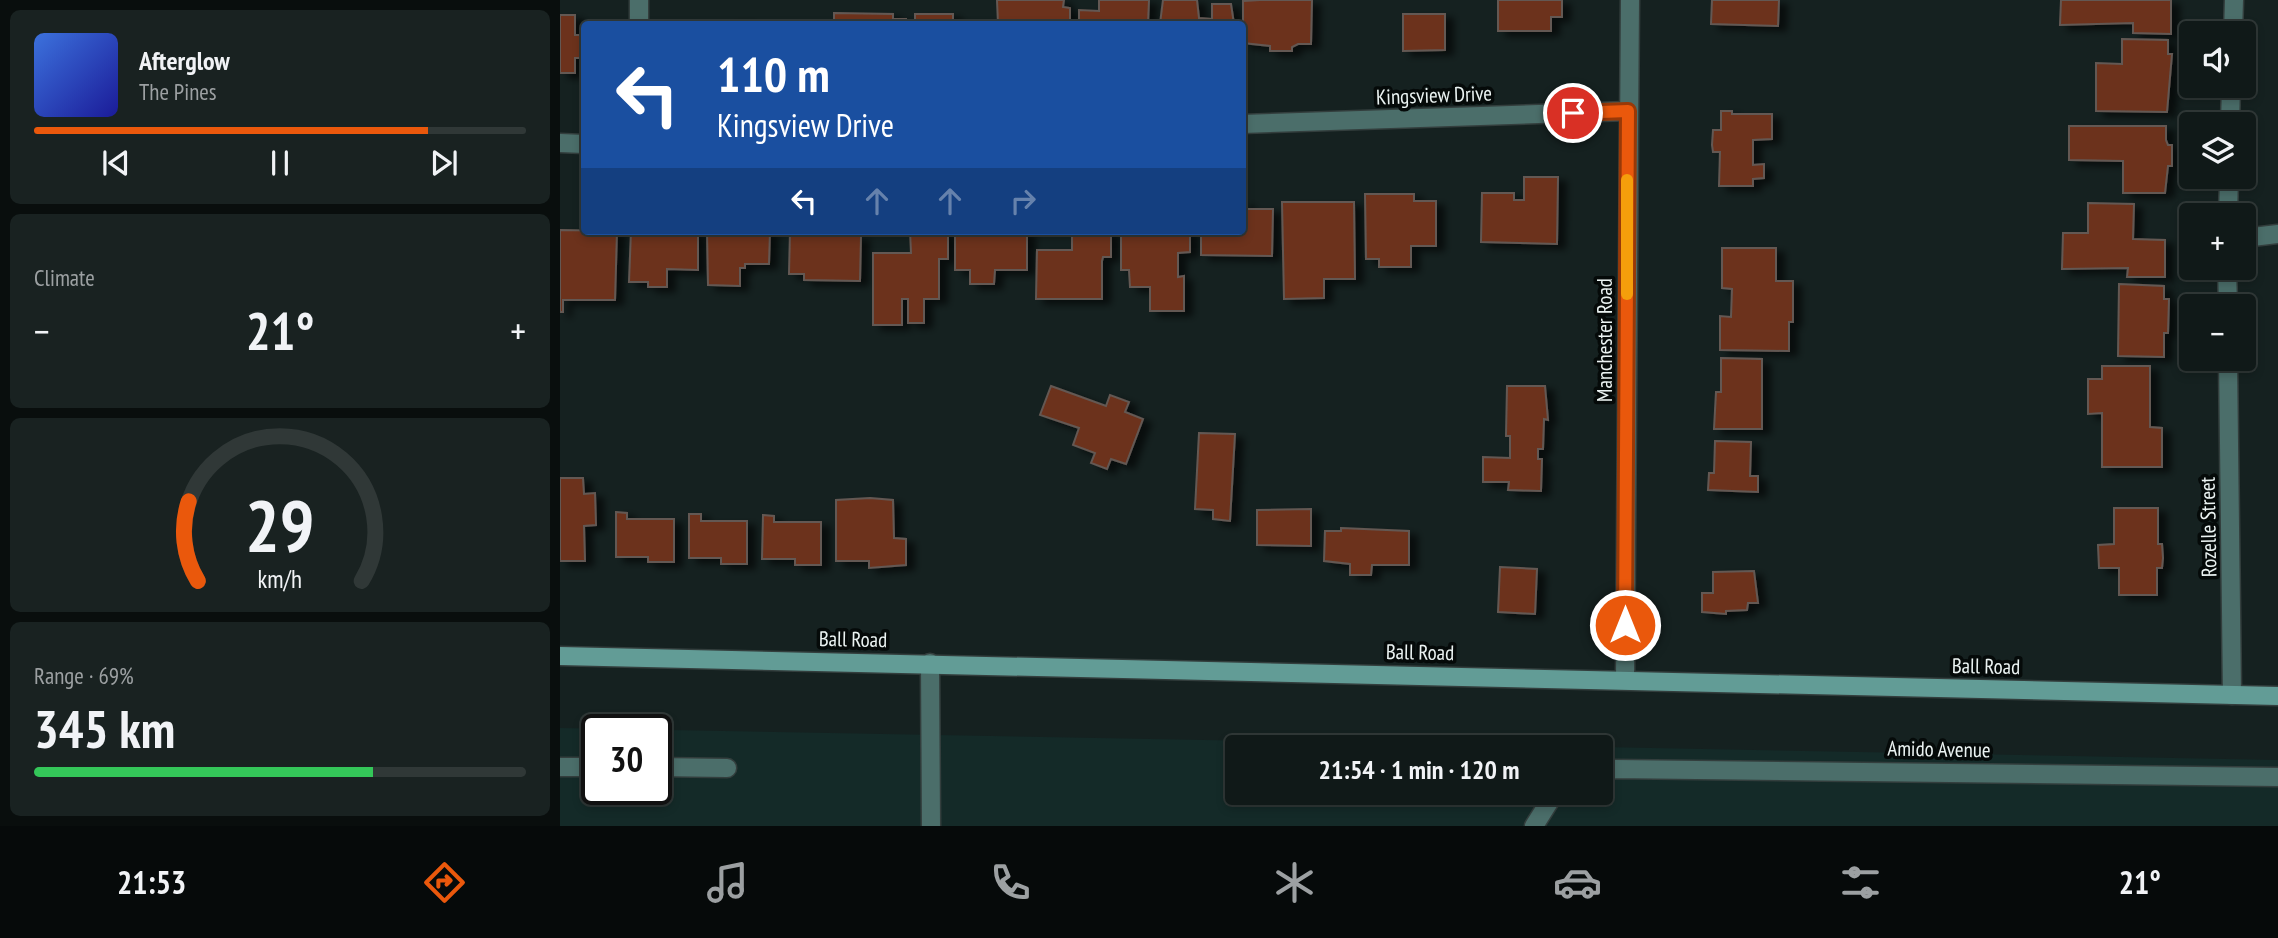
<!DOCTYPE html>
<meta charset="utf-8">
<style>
:root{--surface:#101918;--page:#192221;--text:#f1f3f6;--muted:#9ca0a2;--line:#303837;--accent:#ea580c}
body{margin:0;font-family:"PT Sans Narrow",sans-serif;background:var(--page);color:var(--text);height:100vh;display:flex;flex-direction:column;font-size:26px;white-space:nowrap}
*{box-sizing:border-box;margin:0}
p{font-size:23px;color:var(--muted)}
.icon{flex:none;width:38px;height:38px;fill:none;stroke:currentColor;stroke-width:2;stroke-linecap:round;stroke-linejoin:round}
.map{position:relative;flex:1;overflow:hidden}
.side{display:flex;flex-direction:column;gap:10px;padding:10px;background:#090e0d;width:560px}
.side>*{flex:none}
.banner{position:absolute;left:21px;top:21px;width:665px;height:214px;border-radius:7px;box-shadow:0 4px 10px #0003,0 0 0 2px var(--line);background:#1a4fa0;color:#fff;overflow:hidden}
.fabs{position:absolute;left:1619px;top:21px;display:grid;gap:14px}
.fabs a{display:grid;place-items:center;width:77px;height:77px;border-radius:7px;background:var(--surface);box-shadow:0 4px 10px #0003,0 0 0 2px var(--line);font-size:35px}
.speed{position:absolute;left:21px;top:714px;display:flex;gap:14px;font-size:35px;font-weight:700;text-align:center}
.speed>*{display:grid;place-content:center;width:91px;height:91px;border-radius:50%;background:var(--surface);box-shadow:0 4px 10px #0003,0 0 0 2px var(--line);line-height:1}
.speed .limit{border:4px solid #111;border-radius:10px;background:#fff;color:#111}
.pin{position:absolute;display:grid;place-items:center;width:60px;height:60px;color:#fff;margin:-30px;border:4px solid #fff;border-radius:50%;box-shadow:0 2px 7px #0007}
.me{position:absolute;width:77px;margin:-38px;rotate:0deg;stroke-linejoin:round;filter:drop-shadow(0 0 5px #0008)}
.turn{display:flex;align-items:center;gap:24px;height:147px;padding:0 21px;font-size:32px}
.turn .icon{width:91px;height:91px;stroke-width:2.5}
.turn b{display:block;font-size:49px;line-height:60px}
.lanes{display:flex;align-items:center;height:66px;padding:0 21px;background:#0003;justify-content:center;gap:35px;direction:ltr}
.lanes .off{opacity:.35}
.big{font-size:52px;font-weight:700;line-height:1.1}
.side .card{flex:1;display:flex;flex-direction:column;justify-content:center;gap:10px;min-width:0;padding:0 24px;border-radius:10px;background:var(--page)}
.side .dial{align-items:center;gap:0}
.dial svg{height:182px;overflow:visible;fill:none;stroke:var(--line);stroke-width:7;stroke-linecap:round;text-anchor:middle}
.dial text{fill:var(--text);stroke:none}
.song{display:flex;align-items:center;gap:21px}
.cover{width:84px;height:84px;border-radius:10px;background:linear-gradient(135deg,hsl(220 70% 55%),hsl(240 70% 35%))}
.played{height:7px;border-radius:4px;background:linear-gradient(90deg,var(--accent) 80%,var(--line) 80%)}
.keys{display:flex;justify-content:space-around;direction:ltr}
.heat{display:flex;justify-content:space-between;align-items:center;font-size:38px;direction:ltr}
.charge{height:10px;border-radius:5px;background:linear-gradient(90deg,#34c759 69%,var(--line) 0)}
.trip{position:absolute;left:665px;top:735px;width:388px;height:70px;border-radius:7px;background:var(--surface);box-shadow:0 4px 10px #0003,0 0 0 2px var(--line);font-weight:700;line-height:70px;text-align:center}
.dock{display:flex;height:112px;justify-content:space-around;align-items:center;background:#060a0a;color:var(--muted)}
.dock .icon{width:49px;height:49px}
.dock .selected{color:var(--accent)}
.dock b{font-size:32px;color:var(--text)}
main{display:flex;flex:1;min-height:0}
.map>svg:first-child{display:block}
.built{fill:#142a28;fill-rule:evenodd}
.building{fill:#6c321c;stroke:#645853;stroke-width:2;filter:url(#shadow)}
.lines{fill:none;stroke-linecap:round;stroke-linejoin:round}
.lane-casing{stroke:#333e3d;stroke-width:21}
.street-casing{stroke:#333e3d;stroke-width:21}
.secondary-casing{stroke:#333e3d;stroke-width:21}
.lane{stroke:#4b6e6a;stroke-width:18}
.street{stroke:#4b6e6a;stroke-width:18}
.secondary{stroke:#629c96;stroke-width:18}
.route-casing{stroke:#983908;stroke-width:18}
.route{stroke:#ea580c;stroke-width:12}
.slow{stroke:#f59e0b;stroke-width:12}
.labels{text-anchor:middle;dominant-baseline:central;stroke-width:7;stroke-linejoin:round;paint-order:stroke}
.street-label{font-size:21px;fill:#ebf3f2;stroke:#050a09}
</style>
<main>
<section class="side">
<div class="card">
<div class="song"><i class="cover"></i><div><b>Afterglow</b><p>The Pines</p></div></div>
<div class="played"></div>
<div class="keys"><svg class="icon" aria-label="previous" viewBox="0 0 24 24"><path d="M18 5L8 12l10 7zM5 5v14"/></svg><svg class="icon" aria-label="pause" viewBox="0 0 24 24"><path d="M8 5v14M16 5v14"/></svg><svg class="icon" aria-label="next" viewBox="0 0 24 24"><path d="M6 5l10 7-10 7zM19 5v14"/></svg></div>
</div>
<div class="card"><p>Climate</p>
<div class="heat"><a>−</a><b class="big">21°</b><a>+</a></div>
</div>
<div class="card dial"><svg viewBox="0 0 100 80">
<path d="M14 69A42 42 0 1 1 86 69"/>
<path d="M14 69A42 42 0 0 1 10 34" stroke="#ea580c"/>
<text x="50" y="56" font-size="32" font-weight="700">29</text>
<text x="50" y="72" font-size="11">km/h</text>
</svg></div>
<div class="card"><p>Range · 69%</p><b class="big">345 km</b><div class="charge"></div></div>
</section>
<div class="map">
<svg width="1718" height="826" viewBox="0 0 1718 826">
<defs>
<filter id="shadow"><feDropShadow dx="8" dy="4.5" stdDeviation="3.5" flood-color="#0009"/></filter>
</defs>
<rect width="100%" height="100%" fill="#152120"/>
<path class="built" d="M0,728L1030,747H677V793H1041V747L1718,760V826H0ZM37,730H96V789H37Z"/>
<g class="building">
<polygon points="437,0 504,0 503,7 510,8 510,24 438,24"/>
<polygon points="539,0 589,0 588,24 519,24 519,10 539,11"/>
<polygon points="603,0 637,0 639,18 652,19 652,4 671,4 674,24 600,24"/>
<polygon points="700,0 752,0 751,44 738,44 732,47 732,51 710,51 710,46 683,43 683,1"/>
<polygon points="938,0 1002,0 1002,17 991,17 991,31 938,31"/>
<polygon points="1152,0 1219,0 1218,26 1151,24"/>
<polygon points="1501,0 1611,0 1611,34 1573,33 1573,23 1500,25"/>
<polygon points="274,13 333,14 333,19 346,19 346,24 274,24"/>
<polygon points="355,14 393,14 393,21 427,21 427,24 355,24"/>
<polygon points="843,14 885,14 885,50 843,51"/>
<polygon points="0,15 15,15 15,35 20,35 20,58 15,58 15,73 0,73"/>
<polygon points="186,20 186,24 168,24 168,21"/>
<polygon points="1562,39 1608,40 1608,54 1612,54 1607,112 1536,111 1536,63 1562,64"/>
<polygon points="1161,111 1172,111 1172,114 1212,114 1212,139 1193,140 1193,165 1204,164 1204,178 1193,179 1193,186 1159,186 1160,152 1153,152 1152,145 1153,130 1161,130"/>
<polygon points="1509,126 1606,126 1606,140 1608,145 1612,145 1612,166 1608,166 1605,193 1563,193 1563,161 1509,160"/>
<polygon points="964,177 998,177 997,244 921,242 922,193 954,193 954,200 964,200"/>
<polygon points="805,194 854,194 854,201 876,201 876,246 851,246 851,267 819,267 819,259 806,259"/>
<polygon points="682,202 686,202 686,209 713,209 712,256 641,255 641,231 682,231"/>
<polygon points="722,202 794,202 795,279 764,279 764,298 724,299"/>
<polygon points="1528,203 1574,204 1573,239 1605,240 1605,277 1567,277 1568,268 1502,269 1503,233 1528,233"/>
<polygon points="0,230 57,231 55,300 3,300 3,312 0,312"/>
<polygon points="71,231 138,231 138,270 107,269 107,287 88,287 88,282 69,282"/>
<polygon points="147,231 210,231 209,264 185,264 185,268 180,268 180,286 148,285"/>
<polygon points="230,231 281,231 281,236 301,236 300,281 244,280 244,274 229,274"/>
<polygon points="350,231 388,231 388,259 379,259 379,299 364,299 364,323 348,323 348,299 342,299 342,325 313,325 313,253 351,253"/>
<polygon points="395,231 467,231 467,270 435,270 434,284 410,284 410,270 395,270"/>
<polygon points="512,231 551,231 551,257 543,257 542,261 542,299 476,299 477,250 512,250"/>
<polygon points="561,231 630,231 630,252 618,253 618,277 624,276 624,311 590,311 590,287 570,287 569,270 561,270"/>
<polygon points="1162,248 1216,248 1216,281 1233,281 1233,322 1229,322 1229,351 1160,350 1160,316 1171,317 1172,289 1162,288"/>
<polygon points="1559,284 1604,286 1604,299 1609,299 1608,333 1604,333 1604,357 1558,356"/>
<polygon points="1161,358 1202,359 1202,429 1154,429 1156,392 1161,392"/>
<polygon points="1542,366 1590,366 1590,427 1602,428 1602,467 1542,467 1542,413 1528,414 1528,379 1542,379"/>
<polygon points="491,386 546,406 550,395 569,402 565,412 583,419 566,464 551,459 547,469 531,463 535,453 513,445 519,428 480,415"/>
<polygon points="947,386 985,386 988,420 984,419 983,449 978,449 978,459 982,459 981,491 948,490 949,482 923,482 923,457 950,458 950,436 946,436"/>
<polygon points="639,433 675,434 670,521 653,519 653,510 635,509"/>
<polygon points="1155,441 1191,442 1190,476 1198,476 1198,492 1148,490 1149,473 1154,473"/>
<polygon points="0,478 23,478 24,494 35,493 36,525 24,526 25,561 0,561"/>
<polygon points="310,498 333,500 334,538 346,539 346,565 309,568 309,561 276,561 276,500"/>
<polygon points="1554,508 1598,508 1598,544 1602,544 1603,558 1602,568 1597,568 1597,595 1559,595 1559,568 1539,568 1538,545 1554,544"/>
<polygon points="751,509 751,546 697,545 697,510"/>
<polygon points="56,512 67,513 67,519 114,519 114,562 88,562 88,557 56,557"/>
<polygon points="129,514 141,514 141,521 187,521 187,564 161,564 161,558 129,558"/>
<polygon points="203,515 214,516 214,522 261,522 261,565 235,565 235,559 202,559"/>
<polygon points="781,528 849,531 849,565 812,565 811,575 790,575 790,564 764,561 765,531 781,531"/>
<polygon points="940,567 977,569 975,614 938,612"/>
<polygon points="1194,571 1198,603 1188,603 1187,610 1166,611 1166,614 1142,612 1142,593 1153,593 1153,572"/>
</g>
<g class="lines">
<g class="lane-casing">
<g id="lane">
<polyline points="0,767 37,767"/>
<polyline points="96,767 167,768"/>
<polyline points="1041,775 1054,769 1718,777"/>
<polyline points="974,826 991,799 1004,793"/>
</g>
</g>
<g class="street-casing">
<g id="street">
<polyline points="79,24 79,0"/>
<polyline points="1673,33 1674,0"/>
<polyline points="682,124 1068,111"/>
<polyline points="1670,124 1671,86"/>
<polyline points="0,143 24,144"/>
<polyline points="1668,215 1669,177"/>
<polyline points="1684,238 1718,234"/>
<polyline points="1667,268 1668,306"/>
<polyline points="1668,359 1672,695"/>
<polyline points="370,663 371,826"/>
<polyline points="1065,680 1070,0"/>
</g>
</g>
<g class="secondary-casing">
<polyline id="secondary" points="0,656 1718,696"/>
</g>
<use href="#lane" class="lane"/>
<use href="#street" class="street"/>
<use href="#secondary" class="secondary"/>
</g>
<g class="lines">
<g class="route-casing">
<polyline id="route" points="1013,113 1068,111 1065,625"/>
</g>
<use href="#route" class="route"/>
<polyline class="slow" points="1067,294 1067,180"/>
</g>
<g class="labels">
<g class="street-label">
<text transform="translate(874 95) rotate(-2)">Kingsview Drive</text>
<text transform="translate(1044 340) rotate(-90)">Manchester Road</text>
<text transform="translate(1648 527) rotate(-91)">Rozelle Street</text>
<text transform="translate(293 639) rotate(1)">Ball Road</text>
<text transform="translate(860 652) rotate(1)">Ball Road</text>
<text transform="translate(1426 666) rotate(1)">Ball Road</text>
<text transform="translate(1379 749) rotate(1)">Amido Avenue</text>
</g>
</g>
</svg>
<div class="fabs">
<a><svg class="icon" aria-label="sound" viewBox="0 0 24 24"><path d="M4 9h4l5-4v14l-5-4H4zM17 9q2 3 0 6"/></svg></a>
<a><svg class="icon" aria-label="layers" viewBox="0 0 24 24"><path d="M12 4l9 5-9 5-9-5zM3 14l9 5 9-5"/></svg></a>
<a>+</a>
<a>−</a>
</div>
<div class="speed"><div class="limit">30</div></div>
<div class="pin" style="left:1013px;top:113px;background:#d93025"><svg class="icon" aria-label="arrive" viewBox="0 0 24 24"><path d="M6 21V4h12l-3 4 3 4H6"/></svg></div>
<svg class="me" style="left:1065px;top:625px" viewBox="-20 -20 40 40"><circle r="17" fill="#ea580c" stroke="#fff" stroke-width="3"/><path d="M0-11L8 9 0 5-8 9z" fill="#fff"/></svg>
<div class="trip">21:54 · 1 min · 120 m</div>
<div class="banner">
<div class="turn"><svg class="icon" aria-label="left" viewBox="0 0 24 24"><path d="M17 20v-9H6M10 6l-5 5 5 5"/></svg><div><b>110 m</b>Kingsview Drive</div></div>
<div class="lanes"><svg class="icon" aria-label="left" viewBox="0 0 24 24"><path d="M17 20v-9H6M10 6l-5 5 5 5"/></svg><svg class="icon off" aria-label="ahead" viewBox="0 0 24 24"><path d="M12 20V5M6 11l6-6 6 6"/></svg><svg class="icon off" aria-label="ahead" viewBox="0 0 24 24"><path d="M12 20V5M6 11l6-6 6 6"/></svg><svg class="icon off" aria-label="right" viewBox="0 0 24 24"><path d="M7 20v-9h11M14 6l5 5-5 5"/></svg></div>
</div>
</div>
</main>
<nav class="dock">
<b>21:53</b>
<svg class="icon selected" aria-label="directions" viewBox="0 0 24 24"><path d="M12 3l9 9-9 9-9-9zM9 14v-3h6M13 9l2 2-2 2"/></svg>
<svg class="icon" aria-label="music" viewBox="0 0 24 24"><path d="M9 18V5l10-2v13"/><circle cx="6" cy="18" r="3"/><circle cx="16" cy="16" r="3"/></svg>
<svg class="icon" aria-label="phone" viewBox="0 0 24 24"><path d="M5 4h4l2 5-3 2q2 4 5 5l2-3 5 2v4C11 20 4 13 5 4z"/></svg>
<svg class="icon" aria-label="climate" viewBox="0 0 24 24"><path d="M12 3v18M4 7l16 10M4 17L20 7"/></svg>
<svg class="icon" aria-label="car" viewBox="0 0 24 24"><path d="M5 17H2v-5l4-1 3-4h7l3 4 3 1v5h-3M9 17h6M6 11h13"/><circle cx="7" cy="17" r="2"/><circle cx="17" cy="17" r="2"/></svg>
<svg class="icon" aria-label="filters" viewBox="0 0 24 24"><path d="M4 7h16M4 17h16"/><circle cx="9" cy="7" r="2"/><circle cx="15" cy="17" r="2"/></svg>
<b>21°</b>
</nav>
